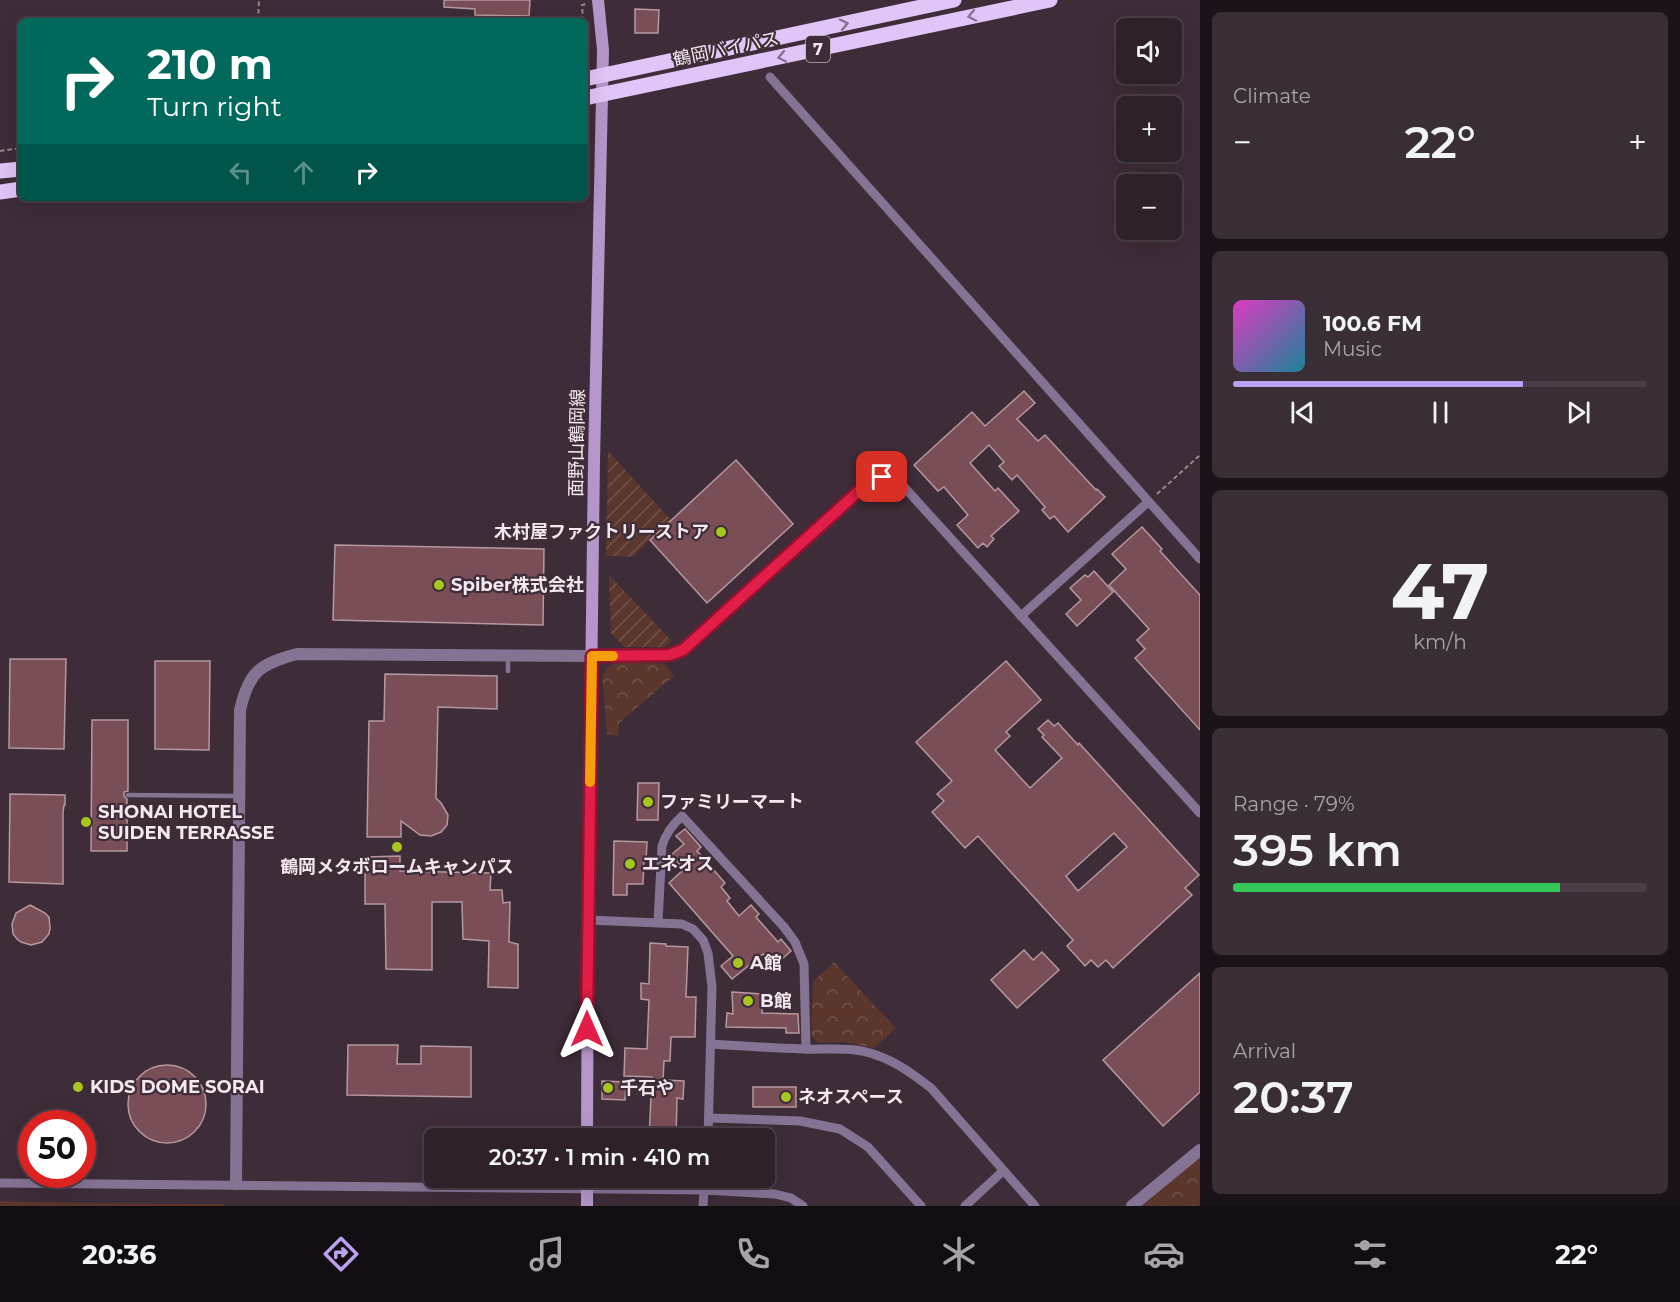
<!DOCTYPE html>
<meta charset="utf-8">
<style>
:root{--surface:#2e212a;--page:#3a2e36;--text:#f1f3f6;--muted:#a7a3a8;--line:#493e47;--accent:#bca0f2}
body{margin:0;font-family:Montserrat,"Noto Sans JP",sans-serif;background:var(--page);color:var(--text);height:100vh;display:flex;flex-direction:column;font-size:22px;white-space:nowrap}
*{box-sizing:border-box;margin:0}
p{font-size:20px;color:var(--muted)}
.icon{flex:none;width:33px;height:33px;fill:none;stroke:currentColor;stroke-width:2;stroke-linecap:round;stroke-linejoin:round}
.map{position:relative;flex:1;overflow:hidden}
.sheet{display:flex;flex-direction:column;gap:12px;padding:12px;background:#191217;width:480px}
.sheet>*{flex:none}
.banner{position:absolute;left:18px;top:18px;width:570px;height:183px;border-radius:9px;box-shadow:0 6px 24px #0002,0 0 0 2px var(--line);background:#00695c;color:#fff;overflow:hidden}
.tools{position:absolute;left:1116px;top:18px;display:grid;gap:12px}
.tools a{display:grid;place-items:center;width:66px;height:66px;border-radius:9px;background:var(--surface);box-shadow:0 6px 24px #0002,0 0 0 2px var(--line);font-size:30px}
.speed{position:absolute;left:18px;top:1110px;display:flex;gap:12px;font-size:30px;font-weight:700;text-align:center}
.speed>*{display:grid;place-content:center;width:78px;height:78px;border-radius:50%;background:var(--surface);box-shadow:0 6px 24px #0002,0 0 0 2px var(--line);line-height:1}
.speed .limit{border:9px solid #d22;background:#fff;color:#111}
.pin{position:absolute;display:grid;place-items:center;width:51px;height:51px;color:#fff;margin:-26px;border-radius:12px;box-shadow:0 3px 9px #0006}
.me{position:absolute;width:66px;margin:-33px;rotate:0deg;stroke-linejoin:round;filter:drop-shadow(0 0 4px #0008)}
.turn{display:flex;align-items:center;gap:21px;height:126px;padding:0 30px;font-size:27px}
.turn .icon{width:78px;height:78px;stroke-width:2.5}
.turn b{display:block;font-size:42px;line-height:51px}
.lanes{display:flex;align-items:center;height:57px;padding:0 30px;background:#0003;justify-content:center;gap:30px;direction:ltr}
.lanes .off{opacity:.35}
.big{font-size:45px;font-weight:600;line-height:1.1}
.sheet .card{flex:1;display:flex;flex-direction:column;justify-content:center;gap:9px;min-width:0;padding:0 21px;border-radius:9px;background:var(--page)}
.sheet .dial{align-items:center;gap:0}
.dial b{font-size:78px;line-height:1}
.song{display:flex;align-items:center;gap:18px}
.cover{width:72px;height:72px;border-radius:9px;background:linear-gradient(135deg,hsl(310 70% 55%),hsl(190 70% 35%))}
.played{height:6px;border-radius:3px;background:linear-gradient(90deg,var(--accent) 70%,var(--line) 70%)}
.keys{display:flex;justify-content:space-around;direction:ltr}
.heat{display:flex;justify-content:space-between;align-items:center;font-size:33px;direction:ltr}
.charge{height:9px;border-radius:4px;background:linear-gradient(90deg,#34c759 79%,var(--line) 0)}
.trip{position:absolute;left:424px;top:1128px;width:351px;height:60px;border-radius:9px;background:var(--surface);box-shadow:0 6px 24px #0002,0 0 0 2px var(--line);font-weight:600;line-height:60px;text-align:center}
.tabs{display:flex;height:96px;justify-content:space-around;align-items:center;background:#120d11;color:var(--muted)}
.tabs .icon{width:42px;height:42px}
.tabs .selected{color:var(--accent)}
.tabs b{font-size:27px;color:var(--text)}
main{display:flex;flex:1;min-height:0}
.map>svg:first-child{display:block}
.park{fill:url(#park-crowns)}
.garden{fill:url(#garden-furrows)}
.pitch{fill:#5a362c}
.building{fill:#7a4e56;stroke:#b5999e;stroke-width:1.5;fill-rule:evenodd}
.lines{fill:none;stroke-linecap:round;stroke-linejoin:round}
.path{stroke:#968791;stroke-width:2;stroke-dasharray:4.5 3;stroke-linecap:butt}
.service{stroke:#857394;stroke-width:4.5}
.minor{stroke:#857394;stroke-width:9}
.tertiary{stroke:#857394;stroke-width:12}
.secondary{stroke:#b496cb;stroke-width:12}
.trunk{stroke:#e1c4f8;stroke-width:15}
.oneway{stroke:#87708e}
.route-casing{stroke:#92132f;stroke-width:15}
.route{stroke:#e11d48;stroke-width:10}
.slow{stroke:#f59e0b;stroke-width:10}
.poi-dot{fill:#a7c71e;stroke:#3e2c38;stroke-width:2}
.labels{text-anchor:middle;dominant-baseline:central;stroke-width:4.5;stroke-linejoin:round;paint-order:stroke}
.shield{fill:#3e2c38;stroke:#beb0ba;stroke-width:1.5}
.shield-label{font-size:16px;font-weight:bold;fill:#f5e9f1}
.street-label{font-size:18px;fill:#f5e9f1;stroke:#3e2c38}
.poi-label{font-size:18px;font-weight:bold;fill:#f5e9f1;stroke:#3e2c38;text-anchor:start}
</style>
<main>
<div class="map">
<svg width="1200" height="1206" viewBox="0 0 1200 1206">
<defs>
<pattern id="park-crowns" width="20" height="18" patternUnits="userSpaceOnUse" patternTransform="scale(1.5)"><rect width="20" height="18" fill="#5a362c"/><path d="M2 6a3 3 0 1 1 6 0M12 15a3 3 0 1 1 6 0" fill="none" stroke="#72534b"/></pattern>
<pattern id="garden-furrows" width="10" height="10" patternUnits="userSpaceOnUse" patternTransform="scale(1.5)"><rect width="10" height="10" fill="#5a362c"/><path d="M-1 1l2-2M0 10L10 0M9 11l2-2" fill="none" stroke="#72534b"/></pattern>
</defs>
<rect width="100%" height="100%" fill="#3e2c38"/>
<g class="park">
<polygon points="616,662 665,664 674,676 619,723 618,736 607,734 602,675 607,668"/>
<polygon points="834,962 896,1028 874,1048 843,1042 819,1043 811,1036 813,982"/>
<polygon points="1200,1157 1200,1206 1142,1206"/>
</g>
<g class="garden">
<polygon points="608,451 671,520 632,557 606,556"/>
<polygon points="609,575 672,641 664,647 624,647 611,633"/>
</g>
<polygon class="pitch" points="0,1201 85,1203 224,1204 224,1206 0,1206"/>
<g class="building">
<polygon points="444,0 530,0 529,16 475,15 475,9 444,7"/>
<polygon points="635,9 659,10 658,33 635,33"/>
<polygon points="1024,391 1035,403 1017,419 1038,441 1045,435 1096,490 1097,489 1105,497 1068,532 1054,516 1050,519 1042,510 1045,507 1017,475 1012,480 999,466 1004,462 989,445 970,463 995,491 998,488 1019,511 991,536 994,539 987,547 983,543 978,548 957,525 968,515 944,487 938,491 914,465 972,412 985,426"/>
<polygon points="736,460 793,524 707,603 650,540"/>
<polygon points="1142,527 1162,549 1160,551 1200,595 1200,730 1135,658 1145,649 1137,640 1149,629 1109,585 1126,569 1112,554"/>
<polygon points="335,545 544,549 543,625 333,620"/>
<polygon points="1094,571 1113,592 1077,626 1066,614 1081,600 1070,588 1085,575 1088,577"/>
<polygon points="10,659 66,659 64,749 9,748"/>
<polygon points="155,661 210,661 209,750 155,749"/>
<path d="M1006,661L1041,700L1006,732L1010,736L995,750L1030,788L1062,758L1042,737L1044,735L1038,729L1048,720L1054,726L1058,723L1078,745L1079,743L1199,875L1185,888L1192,895L1113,968L1106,960L1098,967L1091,960L1085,966L1067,946L1073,940L978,836L965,848L932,812L944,801L937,794L952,781L916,742ZM1114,833L1127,847L1078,891L1066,876Z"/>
<polygon points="385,674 497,676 497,709 438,707 436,798 441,803 448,815 447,825 441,832 431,836 420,835 401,821 401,837 367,837 369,721 384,721"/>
<polygon points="92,720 128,720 128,791 124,792 124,796 127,799 127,851 91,851"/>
<polygon points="638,783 659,783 658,820 637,820"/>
<polygon points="10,794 65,795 65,805 64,805 63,813 63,884 9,882"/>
<polygon points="685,829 701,847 697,851 711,866 711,867 725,883 721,887 730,898 727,901 739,916 751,905 759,914 756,917 778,942 781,939 791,951 774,966 763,954 732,979 721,966 733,956 669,883 684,869 671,855 684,844 676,836"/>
<polygon points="614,841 647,842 646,861 644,861 643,884 627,884 627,895 613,895"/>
<polygon points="400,856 400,871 491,873 490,890 502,890 503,903 510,902 509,942 518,944 518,988 488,987 489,941 463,939 462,902 432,902 432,970 386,969 385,904 365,904 365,857"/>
<polygon points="30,905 45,913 49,917 50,928 49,934 42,942 31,945 21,942 17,939 13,934 12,924 16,913"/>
<polygon points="650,943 666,944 666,946 688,947 686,997 696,997 695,1037 671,1037 670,1061 664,1061 663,1080 684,1081 683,1099 677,1098 676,1138 649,1138 652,1077 624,1076 625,1048 647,1049 649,1000 641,999 641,983 649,984"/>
<polygon points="1024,950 1033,960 1042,952 1059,970 1017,1008 991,980"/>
<polygon points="1200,973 1200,1092 1163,1126 1103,1060"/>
<polygon points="732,992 763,994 762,1013 798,1014 799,1033 786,1033 786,1028 726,1027 727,1013 733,1014"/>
<polygon points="348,1045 398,1045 397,1064 421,1064 421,1046 471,1047 471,1097 347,1095"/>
<circle cx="167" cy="1104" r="39"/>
<polygon points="602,1081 626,1082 625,1100 602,1099"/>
<rect x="753" y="1087" width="43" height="20"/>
</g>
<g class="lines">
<g class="path">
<polyline points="258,21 259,0"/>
<polyline points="583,21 582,5 587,4"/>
<polyline points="0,151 21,148"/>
<polyline points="1157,494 1200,455"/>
</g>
<g class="service">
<polyline points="508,655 508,671"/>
<polyline points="128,795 239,796"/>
</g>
<g class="minor">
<polyline points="770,77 1200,559"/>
<polyline points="1021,616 1148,502"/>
<path d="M592,656L668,655L683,650L870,481C887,475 892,476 905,488L1200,813"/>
<polyline points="588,920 682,924 693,929 703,940 708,953 712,987 708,1138"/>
<path d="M658,922L662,846C666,833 672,825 682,816L784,927L795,942L804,964L806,1049"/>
<path d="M711,1044C742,1046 773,1048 803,1049C828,1050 852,1046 876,1055C897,1062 914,1075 931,1088L1035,1206"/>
<polyline points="709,1118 800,1121 840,1129 868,1147 921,1206"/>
<polyline points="0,1183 705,1190 775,1194 791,1198 803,1206"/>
<polyline points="703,1206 705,1178"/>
<polyline points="965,1206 1003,1171"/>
</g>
<g class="tertiary">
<path d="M236,1184L240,710C249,671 260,664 297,654L592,656"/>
<polyline points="1132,1206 1200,1150"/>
</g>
<g class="secondary">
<polyline points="587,1138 588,920 594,461 603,50 598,0"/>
<polyline points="587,1206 587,1178"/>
</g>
<g class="trunk">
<polyline points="585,79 954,0"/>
<polyline points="585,98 1050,0"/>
<polyline points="0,171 21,169"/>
<polyline points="0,192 21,189"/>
</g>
</g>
<defs><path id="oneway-chevron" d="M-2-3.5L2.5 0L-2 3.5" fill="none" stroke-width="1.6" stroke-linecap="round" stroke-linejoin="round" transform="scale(1.5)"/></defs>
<g class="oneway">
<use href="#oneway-chevron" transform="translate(972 16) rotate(168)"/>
<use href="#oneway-chevron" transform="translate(844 24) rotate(-12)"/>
<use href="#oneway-chevron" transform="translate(782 57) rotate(168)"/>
</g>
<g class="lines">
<g class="route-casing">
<polyline id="route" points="587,1029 592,656 669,655 683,650 870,481 882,477"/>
</g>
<use href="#route" class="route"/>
<polyline class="slow" points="590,782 592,656 613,656"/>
</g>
<g class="poi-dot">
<circle cx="721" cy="532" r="6"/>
<circle cx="439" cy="585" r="6"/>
<circle cx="648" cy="802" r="6"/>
<circle cx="86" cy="822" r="6"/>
<circle cx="397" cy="847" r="6"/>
<circle cx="630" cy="864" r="6"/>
<circle cx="738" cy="963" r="6"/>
<circle cx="748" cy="1001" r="6"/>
<circle cx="78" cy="1087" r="6"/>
<circle cx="608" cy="1088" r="6"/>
<circle cx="786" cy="1097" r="6"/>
</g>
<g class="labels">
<rect class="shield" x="806" y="36" width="24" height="26" rx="4.5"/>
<g class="shield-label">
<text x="818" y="49">7</text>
</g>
<g class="street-label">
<text transform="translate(726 49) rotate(-12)">鶴岡バイパス</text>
<text transform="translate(577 443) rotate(-89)">面野山鶴岡線</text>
</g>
<g class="poi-label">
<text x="709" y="532" text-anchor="end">木村屋ファクトリーストア</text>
<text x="451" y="585">Spiber株式会社</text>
<text x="660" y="802">ファミリーマート</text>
<text x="98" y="812">SHONAI HOTEL<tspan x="98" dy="21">SUIDEN TERRASSE</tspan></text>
<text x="642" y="864">エネオス</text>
<text x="397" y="867" text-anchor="middle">鶴岡メタボロームキャンパス</text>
<text x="750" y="963">A館</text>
<text x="760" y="1001">B館</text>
<text x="90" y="1087">KIDS DOME SORAI</text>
<text x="620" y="1088">千石や</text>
<text x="798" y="1097">ネオスペース</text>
</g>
</g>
</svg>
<div class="tools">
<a><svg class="icon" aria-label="sound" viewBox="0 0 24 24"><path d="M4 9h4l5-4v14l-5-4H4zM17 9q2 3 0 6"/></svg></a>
<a>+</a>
<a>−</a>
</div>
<div class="speed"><div class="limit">50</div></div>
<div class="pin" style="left:882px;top:477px;background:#d93025"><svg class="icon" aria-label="arrive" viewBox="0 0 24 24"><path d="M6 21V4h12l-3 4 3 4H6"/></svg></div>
<svg class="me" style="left:587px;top:1029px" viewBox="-20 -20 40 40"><path d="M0-17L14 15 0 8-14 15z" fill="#e11d48" stroke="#fff" stroke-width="4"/></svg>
<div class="trip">20:37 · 1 min · 410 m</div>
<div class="banner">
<div class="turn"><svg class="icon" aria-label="right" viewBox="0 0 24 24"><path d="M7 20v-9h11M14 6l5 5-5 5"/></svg><div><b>210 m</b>Turn right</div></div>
<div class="lanes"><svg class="icon off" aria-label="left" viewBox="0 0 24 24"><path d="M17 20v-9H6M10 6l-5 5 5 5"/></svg><svg class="icon off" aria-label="ahead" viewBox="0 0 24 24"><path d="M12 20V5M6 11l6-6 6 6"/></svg><svg class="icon" aria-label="right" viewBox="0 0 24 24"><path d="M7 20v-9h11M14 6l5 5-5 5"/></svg></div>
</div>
</div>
<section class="sheet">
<div class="card"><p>Climate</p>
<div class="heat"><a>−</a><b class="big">22°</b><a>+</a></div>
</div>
<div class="card">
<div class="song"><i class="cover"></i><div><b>100.6 FM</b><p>Music</p></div></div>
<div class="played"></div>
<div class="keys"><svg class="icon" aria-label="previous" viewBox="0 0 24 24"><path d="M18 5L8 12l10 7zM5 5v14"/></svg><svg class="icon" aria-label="pause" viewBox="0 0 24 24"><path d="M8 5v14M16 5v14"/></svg><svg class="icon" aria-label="next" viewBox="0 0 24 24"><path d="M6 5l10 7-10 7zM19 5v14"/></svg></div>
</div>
<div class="card dial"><b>47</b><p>km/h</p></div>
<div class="card"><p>Range · 79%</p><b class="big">395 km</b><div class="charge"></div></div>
<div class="card"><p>Arrival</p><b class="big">20:37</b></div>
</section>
</main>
<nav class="tabs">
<b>20:36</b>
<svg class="icon selected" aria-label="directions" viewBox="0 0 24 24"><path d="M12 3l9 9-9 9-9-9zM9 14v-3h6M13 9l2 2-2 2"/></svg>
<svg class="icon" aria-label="music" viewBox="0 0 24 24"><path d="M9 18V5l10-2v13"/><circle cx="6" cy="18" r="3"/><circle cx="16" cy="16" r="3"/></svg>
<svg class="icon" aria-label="phone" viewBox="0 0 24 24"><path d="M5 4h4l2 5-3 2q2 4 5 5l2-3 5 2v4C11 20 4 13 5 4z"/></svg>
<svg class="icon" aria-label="climate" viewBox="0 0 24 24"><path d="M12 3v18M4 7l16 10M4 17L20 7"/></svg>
<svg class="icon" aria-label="car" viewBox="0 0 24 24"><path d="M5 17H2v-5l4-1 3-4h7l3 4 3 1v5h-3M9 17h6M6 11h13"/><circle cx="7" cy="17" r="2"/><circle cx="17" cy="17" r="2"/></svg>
<svg class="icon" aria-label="filters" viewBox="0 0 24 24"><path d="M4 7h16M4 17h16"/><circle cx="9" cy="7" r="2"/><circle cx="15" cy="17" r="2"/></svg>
<b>22°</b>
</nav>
